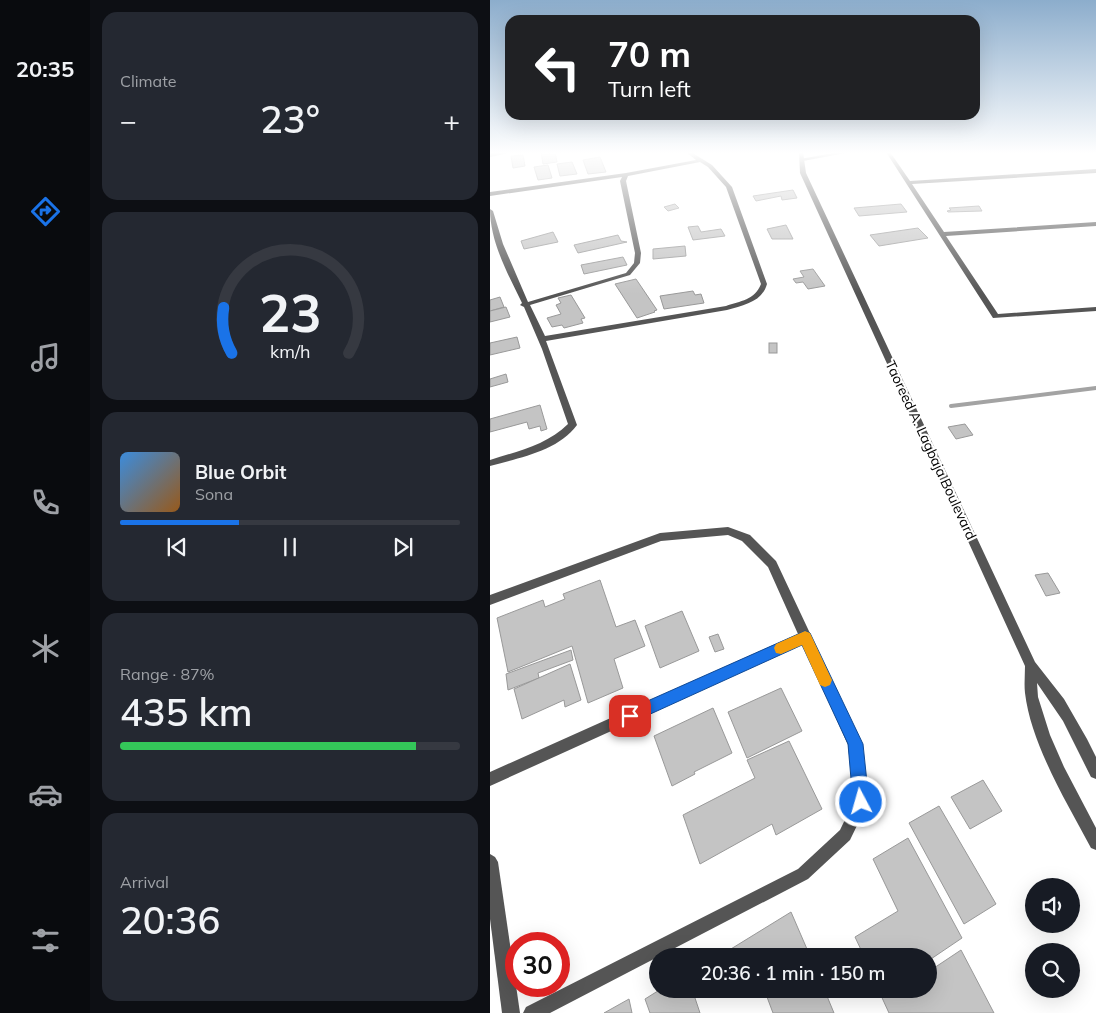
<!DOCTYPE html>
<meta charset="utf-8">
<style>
:root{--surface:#171b24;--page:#242831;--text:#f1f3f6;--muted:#9ea1a6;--line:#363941;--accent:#1a73e8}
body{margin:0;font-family:Mulish,sans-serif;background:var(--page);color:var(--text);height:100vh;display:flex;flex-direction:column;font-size:19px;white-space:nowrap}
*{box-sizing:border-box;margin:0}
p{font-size:16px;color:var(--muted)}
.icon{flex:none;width:28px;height:28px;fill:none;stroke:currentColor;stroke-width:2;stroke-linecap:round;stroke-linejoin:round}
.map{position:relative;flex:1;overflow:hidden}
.details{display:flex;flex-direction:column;gap:12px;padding:12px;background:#0d0f14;width:400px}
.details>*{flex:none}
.banner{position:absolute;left:15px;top:15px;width:475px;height:105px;border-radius:15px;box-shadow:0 5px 20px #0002;background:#202124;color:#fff;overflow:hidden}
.buttons{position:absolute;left:535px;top:878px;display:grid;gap:10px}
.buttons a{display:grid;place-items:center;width:55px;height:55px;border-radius:50%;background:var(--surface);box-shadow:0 5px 20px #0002;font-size:25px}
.speed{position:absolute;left:15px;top:932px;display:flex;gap:10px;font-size:25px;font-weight:700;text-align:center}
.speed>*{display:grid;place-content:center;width:65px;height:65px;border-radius:50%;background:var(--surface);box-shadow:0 5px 20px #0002;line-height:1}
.speed .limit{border:8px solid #d22;background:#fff;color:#111}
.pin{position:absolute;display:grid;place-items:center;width:42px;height:42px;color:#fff;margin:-21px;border-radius:10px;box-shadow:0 2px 8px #0006}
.me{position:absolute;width:55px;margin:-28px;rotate:354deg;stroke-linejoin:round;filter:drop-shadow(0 0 4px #0008)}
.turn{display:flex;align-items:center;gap:18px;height:105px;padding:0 20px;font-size:22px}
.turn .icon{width:65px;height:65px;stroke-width:2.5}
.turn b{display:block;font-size:35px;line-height:42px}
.big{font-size:38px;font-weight:600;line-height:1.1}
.details .widget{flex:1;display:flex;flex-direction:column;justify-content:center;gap:8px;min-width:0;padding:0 18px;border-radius:15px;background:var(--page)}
.details .dial{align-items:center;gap:0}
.dial svg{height:130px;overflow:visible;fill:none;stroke:var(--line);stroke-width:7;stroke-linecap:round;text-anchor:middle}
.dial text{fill:var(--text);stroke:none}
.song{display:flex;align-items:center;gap:15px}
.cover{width:60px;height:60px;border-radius:8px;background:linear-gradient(135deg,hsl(210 70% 55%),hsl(30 70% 35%))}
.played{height:5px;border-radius:2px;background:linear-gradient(90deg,var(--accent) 35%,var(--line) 35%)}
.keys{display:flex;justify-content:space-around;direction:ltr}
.heat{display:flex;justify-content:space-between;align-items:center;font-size:28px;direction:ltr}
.charge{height:8px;border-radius:4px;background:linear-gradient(90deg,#34c759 87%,var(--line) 0)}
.trip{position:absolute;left:159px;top:948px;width:288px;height:50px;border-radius:25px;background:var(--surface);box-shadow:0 5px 20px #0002;font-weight:600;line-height:50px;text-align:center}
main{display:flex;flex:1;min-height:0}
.tab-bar{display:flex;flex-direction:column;width:90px;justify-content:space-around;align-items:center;background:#090b0e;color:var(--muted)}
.tab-bar .icon{width:35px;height:35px}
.tab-bar .current{color:var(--accent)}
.tab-bar b{font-size:22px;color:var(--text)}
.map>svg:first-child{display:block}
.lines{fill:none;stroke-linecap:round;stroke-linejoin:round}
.stream{stroke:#a3a3a3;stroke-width:4}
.building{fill:#c4c4c4;stroke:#999}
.minor{fill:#555;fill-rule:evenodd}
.tertiary{fill:#555;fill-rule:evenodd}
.route{fill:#1a73e8;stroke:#114b97}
.slow{fill:#f59e0b}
.labels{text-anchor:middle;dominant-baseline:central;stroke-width:4.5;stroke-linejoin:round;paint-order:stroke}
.street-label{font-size:14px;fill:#000;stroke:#fff}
</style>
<main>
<nav class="tab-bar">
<b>20:35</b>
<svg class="icon current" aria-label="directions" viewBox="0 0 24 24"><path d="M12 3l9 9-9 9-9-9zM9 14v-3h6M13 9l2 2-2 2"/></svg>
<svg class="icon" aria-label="music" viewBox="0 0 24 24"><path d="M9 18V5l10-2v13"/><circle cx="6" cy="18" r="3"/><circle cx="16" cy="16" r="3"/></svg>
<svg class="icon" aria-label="phone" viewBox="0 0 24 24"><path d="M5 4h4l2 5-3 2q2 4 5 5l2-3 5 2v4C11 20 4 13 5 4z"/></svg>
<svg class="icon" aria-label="climate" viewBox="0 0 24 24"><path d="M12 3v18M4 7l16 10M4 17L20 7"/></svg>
<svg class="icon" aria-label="car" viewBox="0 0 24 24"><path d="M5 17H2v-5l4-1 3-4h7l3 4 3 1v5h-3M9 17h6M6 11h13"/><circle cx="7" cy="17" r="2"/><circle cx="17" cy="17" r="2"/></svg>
<svg class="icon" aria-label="filters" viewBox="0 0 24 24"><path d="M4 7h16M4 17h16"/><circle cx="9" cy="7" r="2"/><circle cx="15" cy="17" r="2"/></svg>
</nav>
<section class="details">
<div class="widget"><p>Climate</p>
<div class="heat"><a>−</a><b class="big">23°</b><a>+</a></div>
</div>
<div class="widget dial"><svg viewBox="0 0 100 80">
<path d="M14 69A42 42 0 1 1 86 69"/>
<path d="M14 69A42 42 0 0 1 9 41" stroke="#1a73e8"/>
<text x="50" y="56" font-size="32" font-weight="700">23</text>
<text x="50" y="72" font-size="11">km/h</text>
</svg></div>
<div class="widget">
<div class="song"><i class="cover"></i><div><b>Blue Orbit</b><p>Sona</p></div></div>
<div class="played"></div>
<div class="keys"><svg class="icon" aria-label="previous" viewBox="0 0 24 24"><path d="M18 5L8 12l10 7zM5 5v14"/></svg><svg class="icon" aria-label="pause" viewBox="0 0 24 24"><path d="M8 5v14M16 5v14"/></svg><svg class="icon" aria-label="next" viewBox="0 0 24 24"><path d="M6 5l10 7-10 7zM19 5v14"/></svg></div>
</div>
<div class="widget"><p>Range · 87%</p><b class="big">435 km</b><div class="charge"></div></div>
<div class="widget"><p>Arrival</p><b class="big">20:36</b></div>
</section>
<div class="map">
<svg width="606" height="1013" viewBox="0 0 606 1013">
<rect width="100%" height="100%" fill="#fff"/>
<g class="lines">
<polyline class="stream" points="461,406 606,388"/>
</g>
<g class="building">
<polygon points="51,152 65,152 67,162 53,164"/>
<polygon points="33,155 35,166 23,168 21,156"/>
<polygon points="110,157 116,172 98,174 93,160"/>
<polygon points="82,162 87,174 70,176 67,164"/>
<polygon points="58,165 62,178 48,180 44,167"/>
<polygon points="303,190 307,198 292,200 291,196 266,201 263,196"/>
<polygon points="185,204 189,208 178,211 174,207"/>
<polygon points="411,204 417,212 369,216 364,208"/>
<polygon points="489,206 492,211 458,212 457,211 461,210 459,208"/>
<polygon points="296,225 303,239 282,239 277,229"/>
<polygon points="208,226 211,232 231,229 235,236 203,240 198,227"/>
<polygon points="428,228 438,238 389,246 380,235"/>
<polygon points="63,232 68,242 34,249 31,241"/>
<polygon points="128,235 131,241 137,242 88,253 84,245"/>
<polygon points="195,246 196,256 163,259 163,249"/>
<polygon points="133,257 137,265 94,274 91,265"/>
<polygon points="323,269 335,286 318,289 313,282 306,283 303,279 314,277 310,271"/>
<polygon points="146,279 167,310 164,311 165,312 147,318 125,284"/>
<polygon points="203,291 205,295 211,294 214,303 174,309 170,296"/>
<polygon points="81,295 95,318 91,319 93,323 74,328 72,325 62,327 57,318 71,314 66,305 71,303 68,298"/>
<polygon points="10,297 14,307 0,311 0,300"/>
<polygon points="16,307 20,317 0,322 0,311"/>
<polygon points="27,337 30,348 0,355 0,343"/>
<rect x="279" y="343" width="8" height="10"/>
<polygon points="16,374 18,382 0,387 0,379"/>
<polygon points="50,405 57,429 51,431 50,426 39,429 37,422 0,432 0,419"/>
<polygon points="475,424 483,435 466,439 458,427"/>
<polygon points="558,573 570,593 556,596 545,575"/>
<polygon points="110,580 126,627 145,620 155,646 124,659 133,688 98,703 82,646 18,672 7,618 53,600 55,607 75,599 73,594"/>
<polygon points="192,611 209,651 170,668 155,626"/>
<polygon points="228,634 234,649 225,652 219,637"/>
<polygon points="81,650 83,660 48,673 49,678 18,690 16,674"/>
<polygon points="80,664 91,700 75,707 74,700 32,719 24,689"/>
<polygon points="291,688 312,731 257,758 238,712"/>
<polygon points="223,708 242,753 204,772 205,774 182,786 164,736"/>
<polygon points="299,741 332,809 286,835 282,824 210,864 193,815 265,778 257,760"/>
<polygon points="493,780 512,811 480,829 461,797"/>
<polygon points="449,806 506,904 474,924 419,823"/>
<polygon points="418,838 472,938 438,961 438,956 374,956 365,937 408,911 383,859"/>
<polygon points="301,912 320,956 237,956 236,952"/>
<polygon points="471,950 504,1013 399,1013 388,989 438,989 438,972"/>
<polygon points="171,989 202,989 210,1013 160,1013 155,999"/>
<polygon points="274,989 334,989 344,1013 283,1013"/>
<polygon points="139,999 142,1013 114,1013"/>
</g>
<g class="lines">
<g class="minor">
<polygon points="11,152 23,152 0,157 0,153"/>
<path d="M196,152H201L222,165L242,187L277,284C272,302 254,305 237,310L56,341L87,425C68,451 29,458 0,466V460C28,451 57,445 78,424L52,349L34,307L30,305L32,303C18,274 0,242 0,209L3,211L13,244L38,302L136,273L144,263L145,253L130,181L132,177L0,196V192L136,173L206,160ZM210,162L218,167L236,187L271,284C265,300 250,301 236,306L55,336L40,305L140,275L150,263L151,253L136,181L138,176Z"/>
<polygon points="349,152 361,152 313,161 310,159"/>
<polygon points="396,152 400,152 420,181 606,169 606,173 422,184 454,232 606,222 606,226 456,236 508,314 606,307 606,311 503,318"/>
<polygon points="238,527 260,535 286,561 372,744 378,802 376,807 360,840 318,879 60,1013 33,1013 36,1007 308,869 350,830 364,801 358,745 313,644 0,786 0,772 308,634 278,567 252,541 238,535 171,541 0,605 0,595 170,533"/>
<polygon points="0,854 5,857 8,862 30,1013 12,1013 0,919"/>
</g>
<path class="tertiary" d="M309,152H313L316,173L545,662L574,699L597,739L606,757V779L601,777L573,721L547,683L548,697L560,735L574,767L606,828V850L601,848C577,803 541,744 535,693C534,684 535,675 535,666L310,173Z"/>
</g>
<linearGradient id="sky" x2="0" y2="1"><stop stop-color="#8cadcc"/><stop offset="0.52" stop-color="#fff"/><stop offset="1" stop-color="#fff" stop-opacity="0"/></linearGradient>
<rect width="606" height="294" fill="url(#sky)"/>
<polygon class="route" points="315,631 320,633 373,744 379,802 377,808 371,810 365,808 363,802 358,744 312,645 145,721 140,723 135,721 133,716 135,711"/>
<polygon class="slow" points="315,631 320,633 340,676 342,680 340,685 335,687 330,685 312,645 291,654 286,653 284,648 286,644"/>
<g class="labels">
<g class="street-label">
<text transform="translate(441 450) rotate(65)">Taoreed A. Lagbaja Boulevard</text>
</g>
</g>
</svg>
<div class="buttons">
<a><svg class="icon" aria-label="sound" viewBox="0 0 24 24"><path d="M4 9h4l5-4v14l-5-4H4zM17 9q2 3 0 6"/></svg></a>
<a><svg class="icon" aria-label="search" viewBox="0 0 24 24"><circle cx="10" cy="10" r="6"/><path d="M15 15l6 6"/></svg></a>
</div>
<div class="speed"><div class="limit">30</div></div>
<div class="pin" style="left:140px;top:716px;background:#d93025"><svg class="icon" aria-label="arrive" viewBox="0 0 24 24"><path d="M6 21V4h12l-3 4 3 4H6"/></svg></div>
<svg class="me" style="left:371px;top:802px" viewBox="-20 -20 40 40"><circle r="17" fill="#1a73e8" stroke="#fff" stroke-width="3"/><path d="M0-11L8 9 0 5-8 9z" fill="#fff"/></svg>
<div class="trip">20:36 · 1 min · 150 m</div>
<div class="banner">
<div class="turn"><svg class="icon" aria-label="left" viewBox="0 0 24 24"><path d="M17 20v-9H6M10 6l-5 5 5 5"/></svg><div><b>70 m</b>Turn left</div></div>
</div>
</div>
</main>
